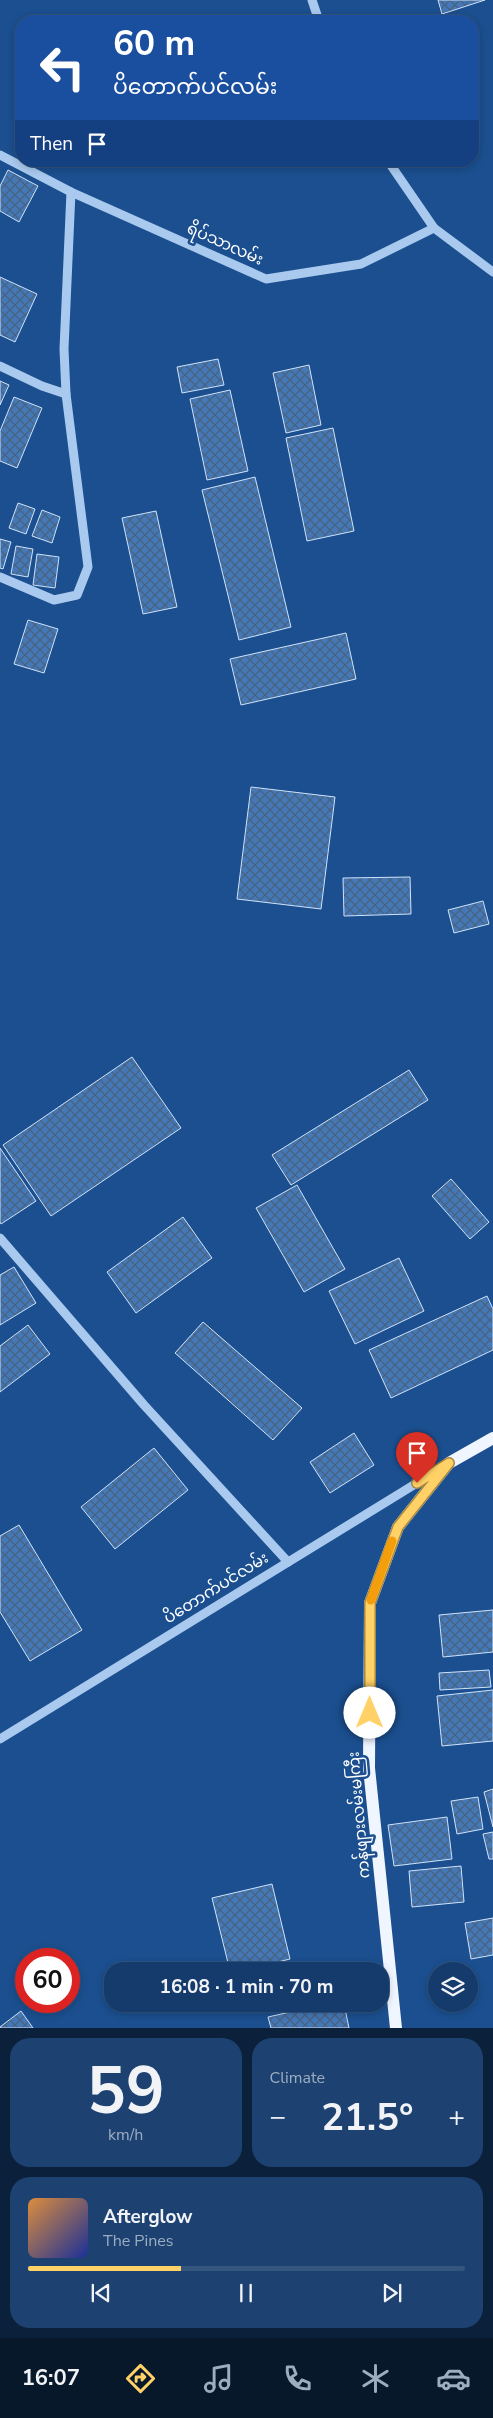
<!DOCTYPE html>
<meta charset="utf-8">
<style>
:root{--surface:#143b6b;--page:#1d4271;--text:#f1f3f6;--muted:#9dadc1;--line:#33557e;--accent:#ffd166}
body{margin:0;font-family:"Nunito Sans","Noto Sans Myanmar",sans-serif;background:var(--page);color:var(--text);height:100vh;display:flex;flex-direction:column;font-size:19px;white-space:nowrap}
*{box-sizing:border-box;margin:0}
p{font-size:16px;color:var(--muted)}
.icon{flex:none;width:28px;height:28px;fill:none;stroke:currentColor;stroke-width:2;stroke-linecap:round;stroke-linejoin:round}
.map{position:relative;height:2028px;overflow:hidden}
.drawer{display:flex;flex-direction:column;gap:10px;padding:10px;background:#0b203b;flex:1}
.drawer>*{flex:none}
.top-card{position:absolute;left:15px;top:15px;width:464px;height:152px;border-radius:20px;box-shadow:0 2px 8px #0003,0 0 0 1px var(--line);background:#1a4fa0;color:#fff;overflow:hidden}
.tools{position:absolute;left:428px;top:1962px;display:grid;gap:10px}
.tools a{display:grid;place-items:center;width:50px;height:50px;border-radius:50%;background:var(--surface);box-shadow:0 2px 8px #0003,0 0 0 1px var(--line);font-size:25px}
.speed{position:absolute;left:15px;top:1948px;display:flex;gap:10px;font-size:25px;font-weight:700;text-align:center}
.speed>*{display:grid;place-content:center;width:65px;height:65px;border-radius:50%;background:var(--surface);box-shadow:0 2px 8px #0003,0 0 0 1px var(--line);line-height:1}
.speed .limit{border:8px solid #d22;background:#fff;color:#111}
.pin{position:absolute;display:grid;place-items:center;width:42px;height:42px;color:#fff;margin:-51px -21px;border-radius:50% 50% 50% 0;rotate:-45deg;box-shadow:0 0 5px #0007}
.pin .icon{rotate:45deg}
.me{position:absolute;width:55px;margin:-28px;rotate:0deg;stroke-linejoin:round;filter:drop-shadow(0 0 4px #0008)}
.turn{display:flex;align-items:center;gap:18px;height:105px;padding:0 15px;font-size:22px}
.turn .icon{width:65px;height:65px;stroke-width:2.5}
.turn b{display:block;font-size:35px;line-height:42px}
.then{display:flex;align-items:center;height:48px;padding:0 15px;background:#0003;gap:10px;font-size:19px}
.big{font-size:38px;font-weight:700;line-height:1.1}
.drawer .tile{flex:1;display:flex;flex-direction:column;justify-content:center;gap:8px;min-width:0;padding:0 18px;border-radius:20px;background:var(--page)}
.drawer .dial{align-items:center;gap:0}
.dial b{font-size:65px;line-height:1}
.song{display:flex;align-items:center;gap:15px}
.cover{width:60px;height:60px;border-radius:8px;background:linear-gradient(135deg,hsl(30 70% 55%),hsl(230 70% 35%))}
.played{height:5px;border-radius:2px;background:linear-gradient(90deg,var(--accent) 35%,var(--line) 35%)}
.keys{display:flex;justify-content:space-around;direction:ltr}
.heat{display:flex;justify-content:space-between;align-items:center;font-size:28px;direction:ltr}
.drawer .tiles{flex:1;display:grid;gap:10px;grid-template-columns:1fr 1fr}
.tile:last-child{grid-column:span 2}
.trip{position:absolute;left:104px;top:1962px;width:285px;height:50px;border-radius:20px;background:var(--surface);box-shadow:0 2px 8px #0003,0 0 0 1px var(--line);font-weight:700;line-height:50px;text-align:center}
.menu{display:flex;height:80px;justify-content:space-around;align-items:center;background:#08182b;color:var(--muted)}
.menu .icon{width:35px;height:35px}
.menu .current{color:var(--accent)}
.menu b{font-size:22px;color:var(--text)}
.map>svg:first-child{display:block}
.building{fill:url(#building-cross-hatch);stroke:#cfe3fa}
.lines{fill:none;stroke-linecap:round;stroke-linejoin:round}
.minor{stroke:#a9c9ee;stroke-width:9}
.major{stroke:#f0f6ff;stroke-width:12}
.route-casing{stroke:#a68842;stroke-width:12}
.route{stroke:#ffd166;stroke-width:9}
.slow{stroke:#f59e0b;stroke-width:9}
.labels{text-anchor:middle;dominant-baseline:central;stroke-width:5;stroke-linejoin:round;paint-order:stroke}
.street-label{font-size:16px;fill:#fff;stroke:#1b4f8f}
</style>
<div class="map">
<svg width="493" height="2028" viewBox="0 0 493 2028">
<defs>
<pattern id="building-cross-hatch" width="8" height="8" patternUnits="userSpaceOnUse" patternTransform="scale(1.25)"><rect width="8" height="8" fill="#4478b7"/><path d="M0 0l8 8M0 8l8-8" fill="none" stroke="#486282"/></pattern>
</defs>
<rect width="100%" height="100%" fill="#1b4f8f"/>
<g class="building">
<polygon points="438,0 485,0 442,14"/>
<polygon points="8,170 38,186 19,222 0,211 0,186"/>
<polygon points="0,277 37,294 15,342 0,335"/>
<polygon points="218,359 224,385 182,393 177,367"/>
<polygon points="309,365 321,425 286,433 273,373"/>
<polygon points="0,381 9,385 0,405"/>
<polygon points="230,390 248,471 207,480 190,399"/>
<polygon points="14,397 42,408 17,468 0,461 0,431"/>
<polygon points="333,428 354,531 307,541 286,438"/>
<polygon points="255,477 291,627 239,640 202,490"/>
<polygon points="18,503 35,509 26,534 9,528"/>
<polygon points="42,510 60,517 52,543 32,536"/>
<polygon points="156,511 177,607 143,614 122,518"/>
<polygon points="0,539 11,542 3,569 0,568"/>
<polygon points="16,546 33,549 28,577 11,574"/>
<polygon points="37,554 59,557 55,588 33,585"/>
<polygon points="28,620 58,629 44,673 14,664"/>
<polygon points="346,633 356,679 241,705 230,659"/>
<polygon points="251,787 335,797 321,909 237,899"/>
<polygon points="410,877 411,914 344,916 343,878"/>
<polygon points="483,901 489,924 454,933 448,910"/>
<polygon points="132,1057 181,1128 51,1216 3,1145"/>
<polygon points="409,1070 428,1100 291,1185 272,1155"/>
<polygon points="0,1148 36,1201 1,1224 0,1222"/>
<polygon points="451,1179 489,1222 470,1239 432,1196"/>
<polygon points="297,1185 345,1269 304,1292 256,1208"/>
<polygon points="183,1217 212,1258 136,1313 107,1272"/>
<polygon points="399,1258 424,1311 355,1344 329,1291"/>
<polygon points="14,1267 36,1303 0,1325 0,1275"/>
<polygon points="487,1296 493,1309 493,1350 391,1398 369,1350"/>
<polygon points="203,1322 302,1408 273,1440 175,1353"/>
<polygon points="28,1325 50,1354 0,1392 0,1346"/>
<polygon points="354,1433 374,1465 330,1493 310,1462"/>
<polygon points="154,1448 188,1490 115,1549 81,1507"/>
<polygon points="19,1525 82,1630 30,1661 0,1612 0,1536"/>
<polygon points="493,1610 493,1652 443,1657 439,1615"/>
<polygon points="489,1670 491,1687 440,1690 439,1673"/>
<polygon points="493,1690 493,1741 442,1746 437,1696"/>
<polygon points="493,1789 493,1827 484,1792"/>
<polygon points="478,1797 483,1829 457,1834 451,1801"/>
<polygon points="447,1817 452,1859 394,1866 388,1825"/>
<polygon points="493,1832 493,1859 489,1859 483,1834"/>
<polygon points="461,1866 464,1902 412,1907 409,1871"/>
<polygon points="272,1884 290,1959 241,1971 230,1971 212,1898"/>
<polygon points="493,1918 493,1955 471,1959 465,1923"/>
<polygon points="294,1965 295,1971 268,1971"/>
<polygon points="326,2004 344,2004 349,2028 271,2028 268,2017"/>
<polygon points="21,2011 33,2028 0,2028 0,2027"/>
</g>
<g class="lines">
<g class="minor">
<polyline points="312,0 319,21"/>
<polyline points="0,155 71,192 266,279 361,264 434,228 493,272"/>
<polyline points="388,161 434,228"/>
<polyline points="0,366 42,386 66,394"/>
<polyline points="0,577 54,600 77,595 88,567 66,394 64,349 71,192"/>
<polyline points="0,1238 144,1405 288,1562"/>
<polyline points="0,1739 443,1467"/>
</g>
<polyline class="major" points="396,2028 369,1768 370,1603 398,1527 449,1463 493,1438"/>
</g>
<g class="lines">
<g class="route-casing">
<polyline id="route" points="370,1713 370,1603 398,1527 449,1463 417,1483"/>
</g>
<use href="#route" class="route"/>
<polyline class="slow" points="371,1600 392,1541"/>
</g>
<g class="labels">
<g class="street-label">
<text transform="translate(225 244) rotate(24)">ရိပ်သာလမ်း</text>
<text transform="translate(216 1588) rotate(-32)">ပိတောက်ပင်လမ်း</text>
<text transform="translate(359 1815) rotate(-95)">ကန်ဖျားလမ်းမကြီး</text>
</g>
</g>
</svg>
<div class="tools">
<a><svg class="icon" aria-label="layers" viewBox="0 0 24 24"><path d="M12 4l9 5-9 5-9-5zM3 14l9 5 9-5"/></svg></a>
</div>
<div class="speed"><div class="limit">60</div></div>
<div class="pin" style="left:417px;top:1483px;background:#d93025"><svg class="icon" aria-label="arrive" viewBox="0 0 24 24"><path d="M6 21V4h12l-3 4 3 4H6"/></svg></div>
<svg class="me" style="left:370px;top:1713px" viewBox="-20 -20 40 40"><circle r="19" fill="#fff"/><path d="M0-13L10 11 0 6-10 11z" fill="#ffd166"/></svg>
<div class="trip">16:08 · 1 min · 70 m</div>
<div class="top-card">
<div class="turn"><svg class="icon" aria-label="left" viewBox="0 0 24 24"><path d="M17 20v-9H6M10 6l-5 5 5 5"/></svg><div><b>60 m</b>ပိတောက်ပင်လမ်း</div></div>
<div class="then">Then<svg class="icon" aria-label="arrive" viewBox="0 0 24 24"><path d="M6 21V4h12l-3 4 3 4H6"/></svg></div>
</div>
</div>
<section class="drawer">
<div class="tiles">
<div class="tile dial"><b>59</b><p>km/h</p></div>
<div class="tile"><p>Climate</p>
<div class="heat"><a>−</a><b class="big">21.5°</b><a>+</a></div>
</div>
<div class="tile">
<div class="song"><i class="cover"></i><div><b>Afterglow</b><p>The Pines</p></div></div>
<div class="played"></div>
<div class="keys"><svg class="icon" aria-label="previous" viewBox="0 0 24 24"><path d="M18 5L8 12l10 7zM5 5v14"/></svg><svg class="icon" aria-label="pause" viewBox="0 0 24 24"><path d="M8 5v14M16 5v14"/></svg><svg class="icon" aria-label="next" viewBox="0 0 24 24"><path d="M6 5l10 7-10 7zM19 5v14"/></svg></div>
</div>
</div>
</section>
<nav class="menu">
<b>16:07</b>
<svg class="icon current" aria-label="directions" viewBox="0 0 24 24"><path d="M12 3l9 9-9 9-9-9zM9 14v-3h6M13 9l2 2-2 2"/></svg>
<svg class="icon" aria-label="music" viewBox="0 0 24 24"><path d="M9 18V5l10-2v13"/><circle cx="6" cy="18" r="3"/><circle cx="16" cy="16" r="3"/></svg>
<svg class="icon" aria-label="phone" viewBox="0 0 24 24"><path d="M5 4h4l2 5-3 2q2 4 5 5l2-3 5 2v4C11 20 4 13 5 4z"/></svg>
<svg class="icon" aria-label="climate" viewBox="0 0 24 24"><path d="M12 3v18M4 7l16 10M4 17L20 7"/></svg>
<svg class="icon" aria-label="car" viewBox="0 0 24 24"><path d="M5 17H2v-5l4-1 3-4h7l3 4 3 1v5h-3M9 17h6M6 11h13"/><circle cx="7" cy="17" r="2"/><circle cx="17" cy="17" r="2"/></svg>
</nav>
